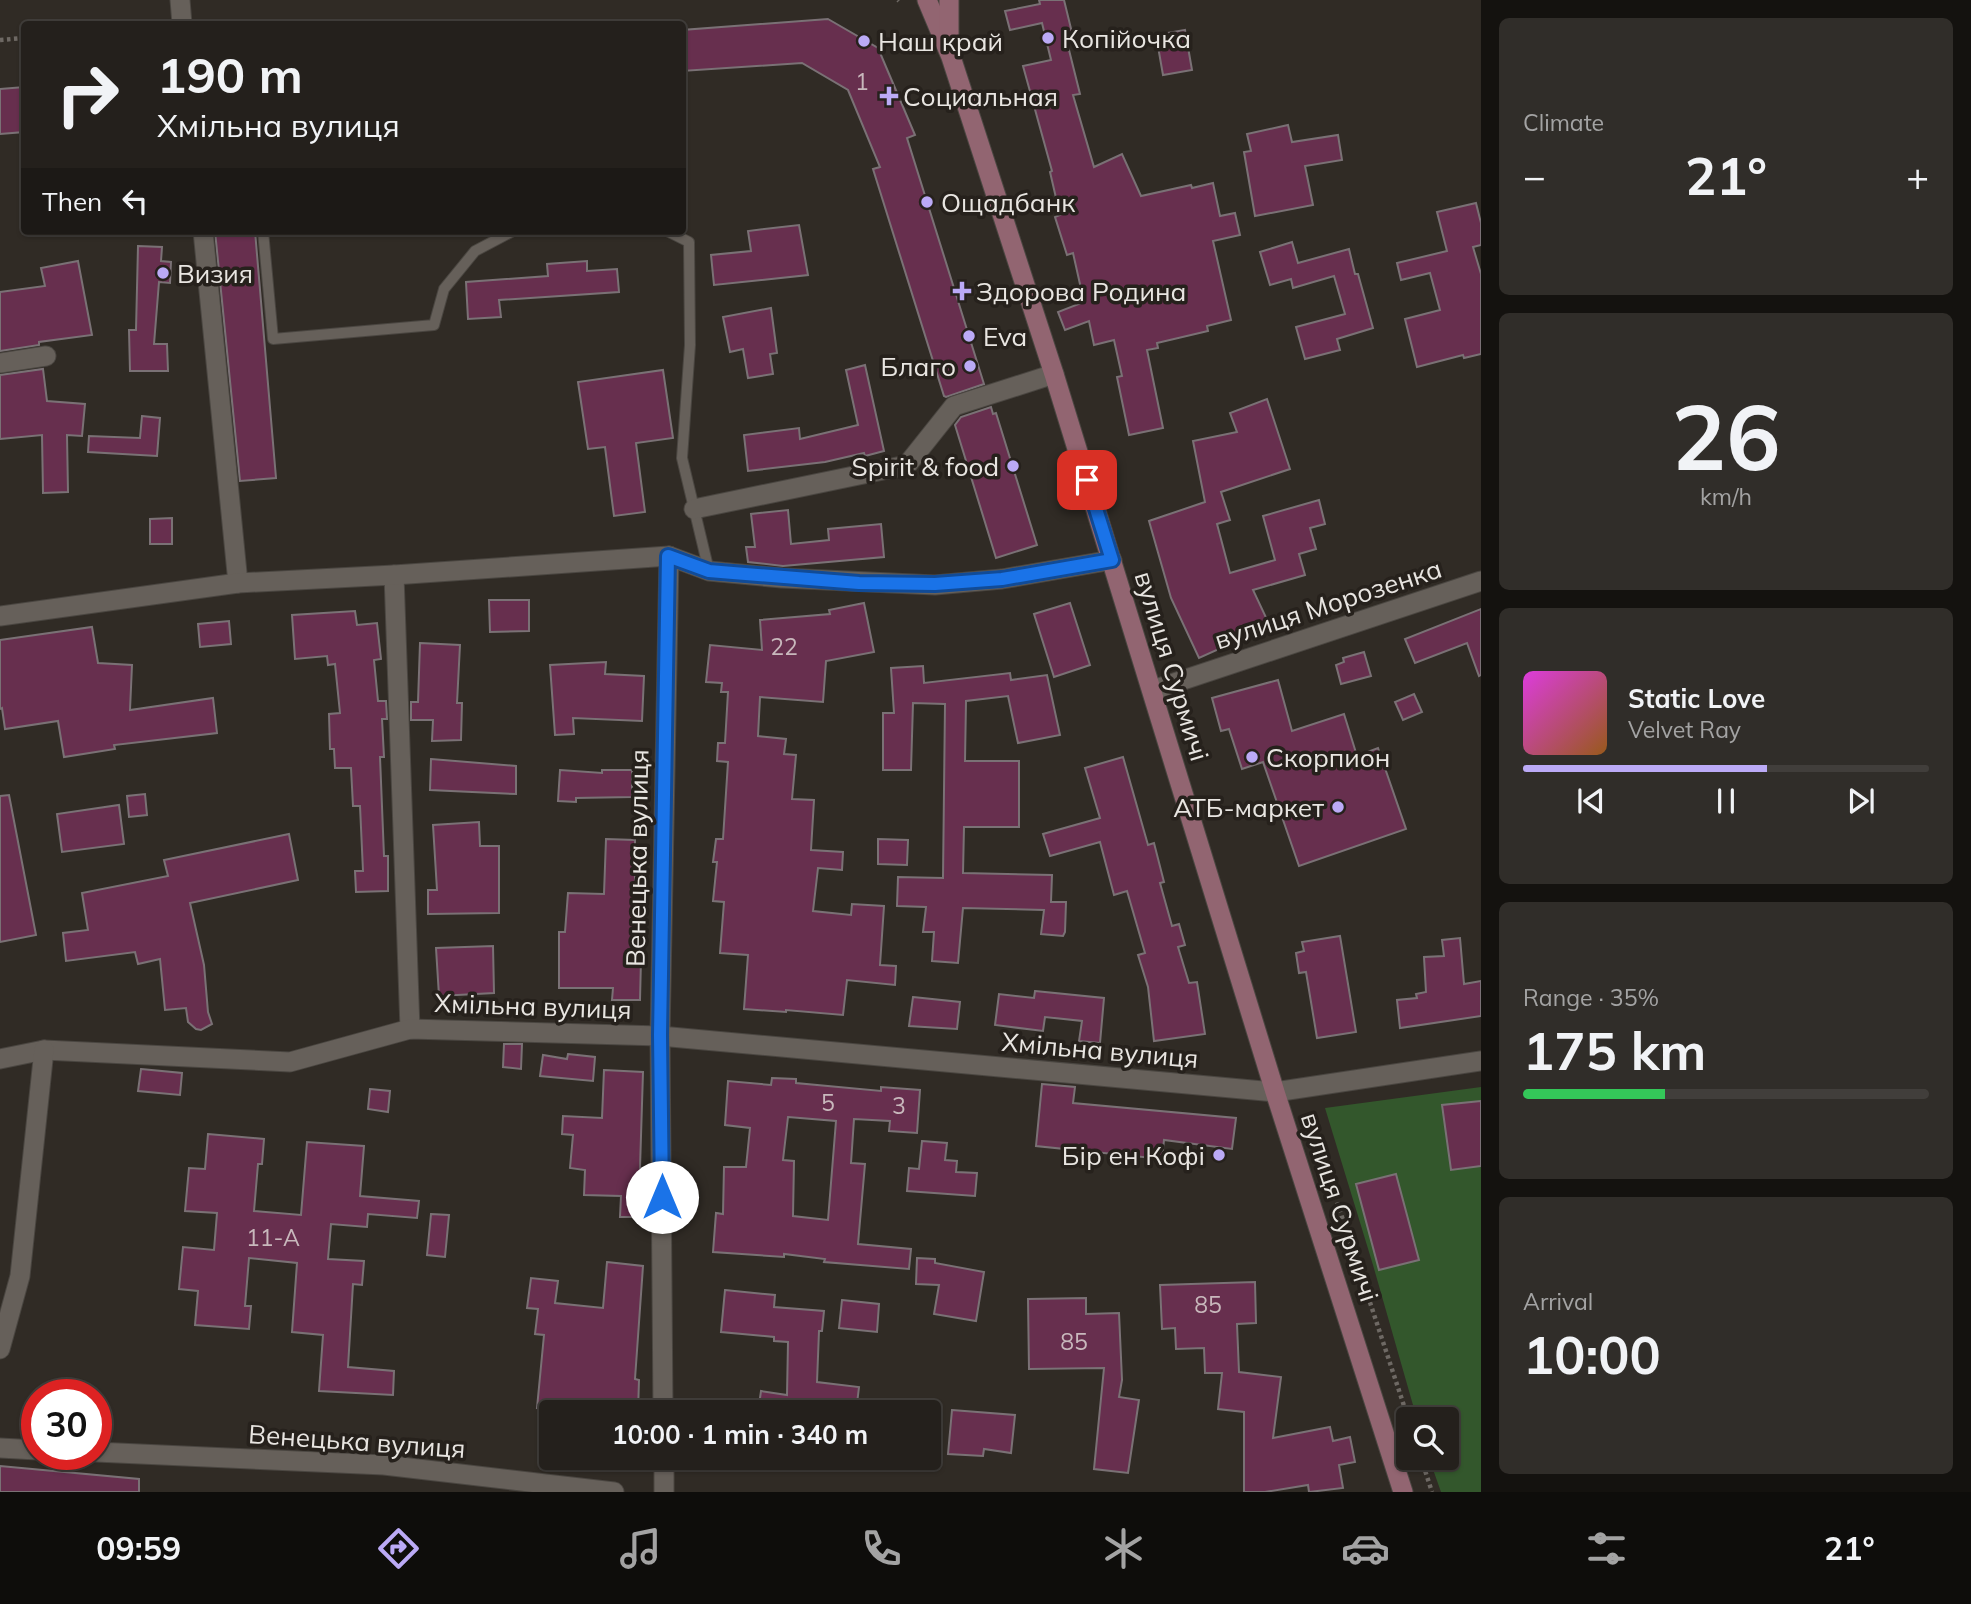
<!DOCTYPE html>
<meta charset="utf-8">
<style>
:root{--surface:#24201c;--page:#302d29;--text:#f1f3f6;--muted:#a3a3a3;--line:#413e3b;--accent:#bbaaf6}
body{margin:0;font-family:Mulish,sans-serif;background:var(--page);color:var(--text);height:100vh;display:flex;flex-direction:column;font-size:26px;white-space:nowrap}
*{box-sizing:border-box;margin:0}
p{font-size:23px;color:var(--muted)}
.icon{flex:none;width:38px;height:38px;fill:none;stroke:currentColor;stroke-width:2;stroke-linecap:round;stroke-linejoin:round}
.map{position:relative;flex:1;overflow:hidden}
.side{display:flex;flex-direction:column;gap:18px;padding:18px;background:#14120f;width:490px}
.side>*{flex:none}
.top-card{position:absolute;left:21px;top:21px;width:665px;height:214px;border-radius:7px;box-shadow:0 2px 5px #0004,0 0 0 2px var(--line);background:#24201c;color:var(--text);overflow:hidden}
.buttons{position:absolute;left:1396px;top:1407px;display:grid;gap:14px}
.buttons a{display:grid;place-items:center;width:63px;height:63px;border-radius:7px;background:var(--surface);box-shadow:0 2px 5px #0004,0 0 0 2px var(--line);font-size:35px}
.speed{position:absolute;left:21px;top:1379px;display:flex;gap:14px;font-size:35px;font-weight:700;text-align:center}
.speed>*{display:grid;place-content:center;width:91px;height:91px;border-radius:50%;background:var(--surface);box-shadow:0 2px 5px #0004,0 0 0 2px var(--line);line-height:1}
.speed .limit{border:10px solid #d22;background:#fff;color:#111}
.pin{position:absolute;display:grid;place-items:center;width:60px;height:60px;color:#fff;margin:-30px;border-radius:14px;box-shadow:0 4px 10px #0006}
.me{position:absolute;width:77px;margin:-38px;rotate:0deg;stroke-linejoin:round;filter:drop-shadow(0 0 5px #0008)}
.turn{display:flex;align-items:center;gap:24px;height:147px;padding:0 21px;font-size:32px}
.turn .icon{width:91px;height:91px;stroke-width:2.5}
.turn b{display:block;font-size:49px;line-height:60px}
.then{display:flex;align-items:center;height:66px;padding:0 21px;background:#0003;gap:14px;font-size:26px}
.big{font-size:52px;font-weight:700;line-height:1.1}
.side .card{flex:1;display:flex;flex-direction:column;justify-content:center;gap:10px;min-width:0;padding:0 24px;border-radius:10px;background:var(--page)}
.side .dial{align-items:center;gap:0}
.dial b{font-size:91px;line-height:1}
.song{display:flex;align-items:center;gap:21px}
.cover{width:84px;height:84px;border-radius:10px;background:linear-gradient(135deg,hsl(300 70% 55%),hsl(30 70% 35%))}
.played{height:7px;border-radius:4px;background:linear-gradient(90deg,var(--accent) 60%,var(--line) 60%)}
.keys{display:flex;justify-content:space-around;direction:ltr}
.heat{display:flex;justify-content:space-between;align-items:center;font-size:38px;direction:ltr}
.charge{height:10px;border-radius:5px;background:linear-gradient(90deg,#34c759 35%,var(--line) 0)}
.trip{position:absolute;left:539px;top:1400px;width:402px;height:70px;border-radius:7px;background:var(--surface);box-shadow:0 2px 5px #0004,0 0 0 2px var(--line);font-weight:700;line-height:70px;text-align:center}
.menu{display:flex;height:112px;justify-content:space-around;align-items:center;background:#0e0d0b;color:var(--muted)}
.menu .icon{width:49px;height:49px}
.menu .current{color:var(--accent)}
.menu b{font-size:32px;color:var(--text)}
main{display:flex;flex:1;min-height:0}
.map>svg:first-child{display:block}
.green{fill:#33572c}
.building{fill:#672f4e;stroke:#7a7175;stroke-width:2;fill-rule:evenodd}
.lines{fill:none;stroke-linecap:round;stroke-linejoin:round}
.service-casing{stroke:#4a4641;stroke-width:12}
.minor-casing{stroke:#4a4641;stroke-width:21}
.secondary-casing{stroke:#4a4641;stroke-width:21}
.path{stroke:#6e6964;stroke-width:4.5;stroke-dasharray:3.5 3.5;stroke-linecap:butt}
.service{stroke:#66605a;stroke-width:10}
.minor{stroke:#66605a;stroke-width:19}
.secondary{stroke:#926571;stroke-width:19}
.route-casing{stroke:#114b97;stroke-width:18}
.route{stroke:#1a73e8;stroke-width:12}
.poi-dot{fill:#bbaaf6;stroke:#26211c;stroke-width:2.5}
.labels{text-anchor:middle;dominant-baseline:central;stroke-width:7;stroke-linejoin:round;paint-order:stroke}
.number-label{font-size:23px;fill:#c8b8bc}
.poi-label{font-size:26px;fill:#e8e5e1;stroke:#26211c;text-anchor:start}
.street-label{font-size:26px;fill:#e8e5e1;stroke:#26211c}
</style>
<main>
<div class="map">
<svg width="1481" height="1492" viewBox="0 0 1481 1492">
<rect width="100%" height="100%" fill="#302b25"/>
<polygon class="green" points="1481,1087 1481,1492 1441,1492 1429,1458 1447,1458 1447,1419 1417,1419 1373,1265 1325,1108"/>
<g class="building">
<polygon points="1039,0 1064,0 1074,41 1067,42 1080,94 1073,95 1094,167 1122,154 1141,196 1191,185 1192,188 1213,183 1220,216 1235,213 1240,235 1213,241 1231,320 1207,326 1208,331 1157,343 1158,348 1147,350 1163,428 1129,435 1117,377 1122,376 1114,340 1094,345 1089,321 1065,330 1058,312 1084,302 1073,253 1067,255 1055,217 1060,215 1050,172 1052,171 1023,66 1051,60 1042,23 1010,30 1005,11 1040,4"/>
<polygon points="828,19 878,48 915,135 907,138 984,384 946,397 944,396 873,169 880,167 848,90 802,63 682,71 682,30"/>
<polygon points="1185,30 1192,70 1163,75 1156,35"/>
<polygon points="24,87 24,132 0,134 0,89"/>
<polygon points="1288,125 1292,142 1338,135 1342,160 1305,166 1313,205 1255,216 1244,152 1251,151 1247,134"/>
<polygon points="1476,203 1481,223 1481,245 1473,247 1481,274 1481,354 1464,358 1463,355 1417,367 1405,319 1440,310 1430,273 1401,280 1397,263 1447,251 1437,212"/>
<polygon points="799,225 808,275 714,285 711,255 751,251 748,231"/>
<polygon points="215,231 255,231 276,478 240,481"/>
<polygon points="1292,242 1298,263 1349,249 1355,274 1358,274 1373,328 1337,339 1340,350 1305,359 1296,327 1345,314 1334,276 1293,288 1291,279 1270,285 1260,252"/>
<polygon points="138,246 162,247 161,261 171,262 170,283 159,282 154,344 167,344 168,371 130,371 129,330 136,330"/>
<polygon points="78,261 92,335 39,342 39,345 0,351 0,292 45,286 41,268"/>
<polygon points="587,261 587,271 617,269 619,292 499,300 501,317 468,319 466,282 548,276 547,264"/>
<polygon points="771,308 777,353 770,354 773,374 748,378 743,349 730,352 723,317"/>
<polygon points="865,365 884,451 865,456 864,453 825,462 748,471 744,435 799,428 800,439 858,425 846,370"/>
<polygon points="43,369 47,401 85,404 82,436 67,435 68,492 43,493 42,435 0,439 0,375"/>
<polygon points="663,370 673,438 636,443 645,512 614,516 605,447 588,449 578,382"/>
<polygon points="1267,399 1290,469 1221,492 1230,520 1217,524 1230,573 1275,560 1263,516 1319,500 1325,524 1310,528 1316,549 1299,554 1305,575 1253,590 1270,626 1199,658 1171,598 1149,521 1205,502 1193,441 1237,432 1230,413"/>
<polygon points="991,407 993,414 996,413 1037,545 996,558 955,425 961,417"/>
<polygon points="142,416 160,418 157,456 88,452 89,436 140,438"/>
<polygon points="788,510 791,544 829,540 828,529 881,524 884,557 783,566 748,562 746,547 755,547 751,514"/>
<polygon points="172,518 172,544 150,544 150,519"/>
<polygon points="489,600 529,600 529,631 490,632"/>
<polygon points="864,603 874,652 826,661 823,702 760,697 758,736 786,739 784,754 796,755 792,799 814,800 811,850 843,852 842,870 818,868 813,911 851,915 852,904 884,906 880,965 896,966 895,985 847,980 843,1015 786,1010 786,1012 744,1009 748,955 720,953 724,902 713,901 717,862 713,862 716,839 723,839 728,762 717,761 718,743 725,743 728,692 721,692 722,683 706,682 710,645 762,650 760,620 830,614 829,610"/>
<polygon points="1070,603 1090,665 1054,677 1034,614"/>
<polygon points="1481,609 1481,675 1479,676 1467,643 1415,663 1405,639"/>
<polygon points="355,611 357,625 377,623 381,659 374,660 378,701 386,701 387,719 382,719 384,757 380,757 384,856 388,856 388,891 356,892 355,871 363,871 360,806 353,806 351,768 335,768 334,749 330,749 329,714 340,713 335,664 328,665 327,656 295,659 292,615"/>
<polygon points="229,621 231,644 200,647 198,624"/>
<polygon points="92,627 98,663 132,665 130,710 213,698 217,733 114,745 115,749 64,757 58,721 5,729 2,708 0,709 0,640"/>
<polygon points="420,643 460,645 457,703 462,703 461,740 432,741 433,720 411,720 411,702 418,702"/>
<polygon points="1364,652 1371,676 1341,684 1336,665 1344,662 1343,658"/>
<polygon points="606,662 605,674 644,676 642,721 573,718 574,734 555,735 550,665"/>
<polygon points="923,666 924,683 1010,673 1011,680 1047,675 1060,735 1018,743 1008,696 966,701 965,761 1019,761 1019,827 964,827 963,873 1052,875 1051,902 1066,902 1065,932 1063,936 1041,934 1044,910 963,908 958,963 932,961 934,932 923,932 926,907 897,906 898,877 943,878 945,704 913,703 911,770 883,770 883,713 894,713 891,668"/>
<polygon points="1278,680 1292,731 1344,714 1357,756 1378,748 1406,829 1299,866 1263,762 1242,769 1229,729 1221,731 1212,698"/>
<polygon points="1414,694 1422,712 1403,720 1395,702"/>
<polygon points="1123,757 1148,845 1154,843 1164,882 1160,883 1172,926 1179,924 1185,945 1178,947 1189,983 1197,982 1205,1034 1154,1041 1148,987 1138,955 1145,953 1127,891 1114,895 1100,842 1050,856 1043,834 1100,818 1085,768"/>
<polygon points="431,759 516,766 516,794 430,790"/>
<polygon points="560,770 602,773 602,770 632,770 632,797 576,798 576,802 558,801"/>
<polygon points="145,794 147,815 129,817 127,796"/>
<polygon points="9,795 36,935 0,942 0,796"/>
<polygon points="119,805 124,844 62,852 57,814"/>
<polygon points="479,822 480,846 499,846 499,913 428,914 428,890 437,890 433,825"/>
<polygon points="289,834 298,880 190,903 204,965 208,1012 212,1024 201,1030 196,1029 188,1022 186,1008 165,1010 160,959 138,964 135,952 66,961 63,933 88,930 82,893 168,876 164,860"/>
<polygon points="606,839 635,840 635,885 647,885 646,919 642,919 640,1000 612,1000 613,988 559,988 559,932 565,932 568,893 604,894"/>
<polygon points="878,839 908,840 907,865 878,864"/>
<polygon points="1340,936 1356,1032 1317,1038 1306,972 1299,973 1296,953 1304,951 1302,942"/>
<polygon points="1460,938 1464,984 1481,981 1481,1016 1400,1028 1397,1000 1417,998 1416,994 1426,992 1424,957 1444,956 1442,940"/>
<polygon points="493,946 494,993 439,996 436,948"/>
<polygon points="1035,991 1104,998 1100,1043 1079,1041 1082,1021 1045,1017 1043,1031 995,1025 999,994 1034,998"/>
<polygon points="913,997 960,1002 957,1029 909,1026"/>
<polygon points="504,1044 522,1044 521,1069 503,1067"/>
<polygon points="568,1054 595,1057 593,1081 540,1076 543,1055 567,1059"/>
<polygon points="141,1069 182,1073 180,1095 138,1091"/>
<polygon points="604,1070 643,1072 640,1168 645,1168 644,1217 620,1217 621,1196 584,1195 585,1170 570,1168 573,1135 562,1134 563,1116 602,1118"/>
<path d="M772,1078L796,1079V1083L881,1091V1087L920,1090L917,1133L889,1131L890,1121L854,1119L851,1163L865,1164L858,1244L911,1249L909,1269L824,1262L825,1259L784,1254V1257L713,1252L716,1213L723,1214L724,1167H746L750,1128L725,1125L728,1081L771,1085ZM788,1117L836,1121L828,1220L793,1216L794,1161L783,1160Z"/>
<polygon points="1042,1084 1075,1087 1073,1103 1236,1118 1232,1149 1164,1140 1162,1159 1036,1146"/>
<polygon points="370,1089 390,1091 388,1112 368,1109"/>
<polygon points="1481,1101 1481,1166 1451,1170 1442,1105"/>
<polygon points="208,1134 264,1139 262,1164 258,1164 254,1211 301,1215 307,1142 364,1146 360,1196 419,1201 417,1218 368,1214 367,1227 331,1224 328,1259 364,1261 362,1285 353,1284 348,1367 394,1371 393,1395 319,1391 323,1335 292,1332 297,1263 249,1258 245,1306 251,1306 249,1329 195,1325 198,1291 179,1289 183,1247 214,1250 217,1213 185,1211 189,1168 205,1169"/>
<polygon points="922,1141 947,1143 945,1160 957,1161 956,1172 977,1173 975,1196 907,1191 909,1168 919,1169"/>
<polygon points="1396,1174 1419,1260 1379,1270 1356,1184"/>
<polygon points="431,1214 449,1215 445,1257 427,1255"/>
<polygon points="917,1258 935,1259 935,1263 984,1272 976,1321 934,1314 939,1285 916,1284"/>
<polygon points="607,1262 643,1266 635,1379 639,1380 638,1412 585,1412 537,1408 544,1335 535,1334 538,1309 527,1308 531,1278 558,1281 555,1303 603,1308"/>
<polygon points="1255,1282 1256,1323 1237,1324 1239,1372 1281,1377 1273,1438 1330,1427 1333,1441 1350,1437 1355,1462 1339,1465 1343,1488 1309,1492 1308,1485 1265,1492 1244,1492 1244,1412 1218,1409 1222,1373 1205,1373 1204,1348 1176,1349 1175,1328 1162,1329 1160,1285"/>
<polygon points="725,1290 775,1295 774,1307 824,1311 822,1331 819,1331 817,1382 859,1387 856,1412 758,1412 761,1391 787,1395 788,1342 774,1341 774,1337 721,1332"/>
<polygon points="1086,1298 1086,1314 1119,1313 1122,1380 1119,1397 1139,1400 1128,1473 1094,1469 1104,1368 1029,1369 1028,1299"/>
<polygon points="842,1300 879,1304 877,1332 839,1328"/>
<polygon points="952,1410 1015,1415 1011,1453 984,1449 983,1456 948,1454"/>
<polygon points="0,1466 139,1479 139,1492 0,1492"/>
</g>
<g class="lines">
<g class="service-casing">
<g id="service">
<polyline points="263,231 273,339 434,325 444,289 475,251 513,231"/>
<polyline points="667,231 689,242 690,345 682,458 709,571"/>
</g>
</g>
<g class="minor-casing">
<g id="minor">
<polyline points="180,0 182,24"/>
<polyline points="203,231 238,583"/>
<polyline points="0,363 46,356"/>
<polyline points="694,509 907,465 954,406 1054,374"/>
<polyline points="394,575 410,1029"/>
<polyline points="0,616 238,583 394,575 669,556 709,571 782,578 935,585 1002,579 1112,560"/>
<polyline points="1153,690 1481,581"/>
<polyline points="0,1059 44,1050 290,1062 410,1029 660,1036 1275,1092 1481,1061"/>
<polyline points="0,1349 20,1276 44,1050"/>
<polyline points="663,1412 660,1036 669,556"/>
<polyline points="0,1448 37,1450"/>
<polyline points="96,1452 384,1465 614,1492"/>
<polyline points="664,1458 664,1492"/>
</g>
</g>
<g class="secondary-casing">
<g id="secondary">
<polyline points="927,0 951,57 1054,374 1275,1092 1403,1492"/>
<polyline points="949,0 949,38"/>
</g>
</g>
<g class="path">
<polyline points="898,0 899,1"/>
<polyline points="147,24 164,23"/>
<polyline points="0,40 24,38"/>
<polyline points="1309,1136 1315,1135 1409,1421"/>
<polyline points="1421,1458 1432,1492"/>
</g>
<use href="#service" class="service"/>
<use href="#minor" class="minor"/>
<use href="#secondary" class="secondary"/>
</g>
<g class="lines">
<g class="route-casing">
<polyline id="route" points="662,1197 660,1035 668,556 709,571 733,573 859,583 935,584 1002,579 1112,560 1087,480"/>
</g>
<use href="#route" class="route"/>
</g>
<g class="poi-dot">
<circle cx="1048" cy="38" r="7"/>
<circle cx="864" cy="41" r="7"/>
<path d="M885.5 85.5h7v7h7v7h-7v7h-7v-7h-7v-7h7z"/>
<circle cx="927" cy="202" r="7"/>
<circle cx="163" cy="273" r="7"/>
<path d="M958.5 280.5h7v7h7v7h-7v7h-7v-7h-7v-7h7z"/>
<circle cx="969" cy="336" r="7"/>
<circle cx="970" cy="366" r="7"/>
<circle cx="1013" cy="466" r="7"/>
<circle cx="1252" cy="757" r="7"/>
<circle cx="1338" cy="807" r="7"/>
<circle cx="1219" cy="1155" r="7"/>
</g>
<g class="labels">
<g class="number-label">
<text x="862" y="81">1</text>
<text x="784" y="646">22</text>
<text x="828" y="1102">5</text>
<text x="899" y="1105">3</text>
<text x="273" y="1237">11-А</text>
<text x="1208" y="1304">85</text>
<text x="1074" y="1341">85</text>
</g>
<g class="poi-label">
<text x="1062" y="38">Копійочка</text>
<text x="878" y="41">Наш край</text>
<text x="903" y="96">Социальная</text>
<text x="941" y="202">Ощадбанк</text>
<text x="177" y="273">Визия</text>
<text x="976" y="291">Здорова Родина</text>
<text x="983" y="336">Eva</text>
<text x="956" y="366" text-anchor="end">Благо</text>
<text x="999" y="466" text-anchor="end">Spirit &amp; food</text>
<text x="1266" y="757">Скорпион</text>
<text x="1324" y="807" text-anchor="end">АТБ-маркет</text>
<text x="1205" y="1155" text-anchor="end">Бір ен Кофі</text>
</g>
<g class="street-label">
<text transform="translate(1328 604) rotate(-18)">вулиця Морозенка</text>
<text transform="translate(1172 666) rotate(73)">вулиця Сурмичі</text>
<text transform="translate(637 858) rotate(-89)">Венецька вулиця</text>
<text transform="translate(533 1006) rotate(2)">Хмільна вулиця</text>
<text transform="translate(1100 1050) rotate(5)">Хмільна вулиця</text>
<text transform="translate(1340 1207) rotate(72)">вулиця Сурмичі</text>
<text transform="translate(357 1441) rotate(4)">Венецька вулиця</text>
</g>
</g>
</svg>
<div class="buttons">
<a><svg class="icon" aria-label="search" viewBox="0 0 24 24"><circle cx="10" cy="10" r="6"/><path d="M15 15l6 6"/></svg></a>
</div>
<div class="speed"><div class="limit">30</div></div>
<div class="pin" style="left:1087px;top:480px;background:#d93025"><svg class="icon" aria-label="arrive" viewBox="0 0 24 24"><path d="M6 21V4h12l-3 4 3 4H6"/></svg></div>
<svg class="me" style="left:662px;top:1197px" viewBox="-20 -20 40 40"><circle r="19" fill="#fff"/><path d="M0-13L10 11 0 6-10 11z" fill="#1a73e8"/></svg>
<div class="trip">10:00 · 1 min · 340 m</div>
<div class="top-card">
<div class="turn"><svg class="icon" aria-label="right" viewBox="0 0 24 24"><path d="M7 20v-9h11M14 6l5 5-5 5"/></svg><div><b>190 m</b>Хмільна вулиця</div></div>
<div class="then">Then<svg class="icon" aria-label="left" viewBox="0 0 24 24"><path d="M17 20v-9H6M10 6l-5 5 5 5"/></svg></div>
</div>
</div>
<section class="side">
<div class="card"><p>Climate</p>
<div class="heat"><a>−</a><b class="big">21°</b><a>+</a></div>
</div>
<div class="card dial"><b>26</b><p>km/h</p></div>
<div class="card">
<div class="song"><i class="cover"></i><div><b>Static Love</b><p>Velvet Ray</p></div></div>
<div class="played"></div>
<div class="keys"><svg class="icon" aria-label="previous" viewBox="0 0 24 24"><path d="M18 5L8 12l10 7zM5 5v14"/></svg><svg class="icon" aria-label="pause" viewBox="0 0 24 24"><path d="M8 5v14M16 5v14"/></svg><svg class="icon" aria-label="next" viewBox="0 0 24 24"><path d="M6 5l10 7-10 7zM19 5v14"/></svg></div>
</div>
<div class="card"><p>Range · 35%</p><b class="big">175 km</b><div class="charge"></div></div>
<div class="card"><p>Arrival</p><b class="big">10:00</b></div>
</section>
</main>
<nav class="menu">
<b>09:59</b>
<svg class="icon current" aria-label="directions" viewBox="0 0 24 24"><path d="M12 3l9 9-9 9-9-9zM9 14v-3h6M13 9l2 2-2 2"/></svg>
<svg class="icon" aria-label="music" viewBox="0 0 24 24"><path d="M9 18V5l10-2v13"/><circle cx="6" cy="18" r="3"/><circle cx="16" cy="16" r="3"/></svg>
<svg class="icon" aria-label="phone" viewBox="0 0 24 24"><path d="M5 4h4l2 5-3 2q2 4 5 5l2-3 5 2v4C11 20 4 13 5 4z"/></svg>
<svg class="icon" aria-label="climate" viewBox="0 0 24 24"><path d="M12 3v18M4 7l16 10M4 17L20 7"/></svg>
<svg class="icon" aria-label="car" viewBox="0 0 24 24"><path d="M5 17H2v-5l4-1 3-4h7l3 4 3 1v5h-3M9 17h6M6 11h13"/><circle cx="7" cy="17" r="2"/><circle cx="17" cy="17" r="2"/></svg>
<svg class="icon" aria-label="filters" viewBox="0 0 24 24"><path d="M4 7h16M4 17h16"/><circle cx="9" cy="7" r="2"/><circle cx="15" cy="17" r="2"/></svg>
<b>21°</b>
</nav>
